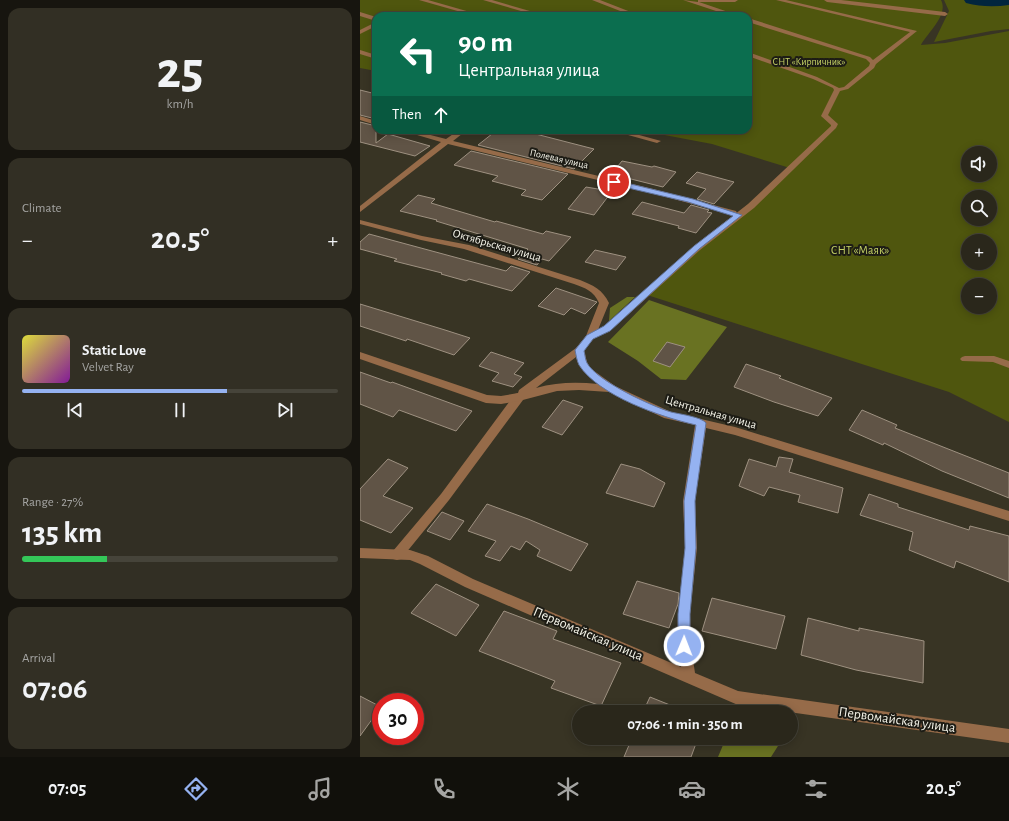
<!DOCTYPE html>
<meta charset="utf-8">
<style>
:root{--surface:#2a271b;--page:#322f24;--text:#f1f3f6;--muted:#a5a5a3;--line:#46443a;--accent:#95b2f1}
body{margin:0;font-family:"Alegreya Sans",sans-serif;background:var(--page);color:var(--text);height:100vh;display:flex;flex-direction:column;font-size:15px;white-space:nowrap}
*{box-sizing:border-box;margin:0}
p{font-size:13px;color:var(--muted)}
.icon{flex:none;width:22px;height:22px;fill:none;stroke:currentColor;stroke-width:2;stroke-linecap:round;stroke-linejoin:round}
.map{position:relative;flex:1;overflow:hidden}
.side{display:flex;flex-direction:column;gap:8px;padding:8px;background:#17150f;width:360px}
.side>*{flex:none}
.guide{position:absolute;left:12px;top:12px;width:380px;height:122px;border-radius:12px;box-shadow:0 2px 10px #0003,0 0 0 1px var(--line);background:#0b6e4f;color:#fff;overflow:hidden}
.fabs{position:absolute;left:601px;top:146px;display:grid;gap:8px}
.fabs a{display:grid;place-items:center;width:36px;height:36px;border-radius:50%;background:var(--surface);box-shadow:0 2px 10px #0003,0 0 0 1px var(--line);font-size:20px}
.speed{position:absolute;left:12px;top:693px;display:flex;gap:8px;font-size:20px;font-weight:700;text-align:center}
.speed>*{display:grid;place-content:center;width:52px;height:52px;border-radius:50%;background:var(--surface);box-shadow:0 2px 10px #0003,0 0 0 1px var(--line);line-height:1}
.speed .limit{border:6px solid #d22;background:#fff;color:#111}
.pin{position:absolute;display:grid;place-items:center;width:34px;height:34px;color:#fff;margin:-17px;border:2px solid #fff;border-radius:50%;box-shadow:0 1px 4px #0007}
.me{position:absolute;width:44px;margin:-22px;rotate:1deg;stroke-linejoin:round;filter:drop-shadow(0 0 3px #0008)}
.turn{display:flex;align-items:center;gap:14px;height:84px;padding:0 20px;font-size:18px}
.turn .icon{width:52px;height:52px;stroke-width:2.5}
.turn b{display:block;font-size:28px;line-height:34px}
.then{display:flex;align-items:center;height:38px;padding:0 20px;background:#0003;gap:8px;font-size:15px}
.big{font-size:30px;font-weight:700;line-height:1.1}
.side .card{flex:1;display:flex;flex-direction:column;justify-content:center;gap:6px;min-width:0;padding:0 14px;border-radius:12px;background:var(--page)}
.side .dial{align-items:center;gap:0}
.dial b{font-size:52px;line-height:1}
.song{display:flex;align-items:center;gap:12px}
.cover{width:48px;height:48px;border-radius:6px;background:linear-gradient(135deg,hsl(60 70% 55%),hsl(290 70% 35%))}
.played{height:4px;border-radius:2px;background:linear-gradient(90deg,var(--accent) 65%,var(--line) 65%)}
.keys{display:flex;justify-content:space-around;direction:ltr}
.heat{display:flex;justify-content:space-between;align-items:center;font-size:22px;direction:ltr}
.charge{height:6px;border-radius:3px;background:linear-gradient(90deg,#34c759 27%,var(--line) 0)}
.trip{position:absolute;left:212px;top:705px;width:226px;height:40px;border-radius:20px;background:var(--surface);box-shadow:0 2px 10px #0003,0 0 0 1px var(--line);font-weight:700;line-height:40px;text-align:center}
.menu{display:flex;height:64px;justify-content:space-around;align-items:center;background:#11100b;color:var(--muted)}
.menu .icon{width:28px;height:28px}
.menu .on{color:var(--accent)}
.menu b{font-size:18px;color:var(--text)}
main{display:flex;flex:1;min-height:0}
.map>svg:first-child{display:block}
.green{fill:#4f560e;fill-rule:evenodd}
.forest{fill:#697222}
.lines{fill:none;stroke-linecap:round;stroke-linejoin:round}
.river{fill:#01253e;fill-rule:evenodd}
.building{fill:#605446;stroke:#9e9181}
.service{fill:#966b49;fill-rule:evenodd}
.minor{fill:#966b49;fill-rule:evenodd}
.route{fill:#95b2f1;stroke:#61749d}
.labels{text-anchor:middle;dominant-baseline:central;stroke-width:4;stroke-linejoin:round;paint-order:stroke}
.far-park-label{font-size:10px;fill:#c3d065;stroke:#1d1c15}
.far-street-label{font-size:10px;fill:#f5f4e9;stroke:#1d1c15}
.street-label{font-size:12px;fill:#f5f4e9;stroke:#1d1c15}
.park-label{font-size:12px;fill:#c3d065;stroke:#1d1c15}
.near-street-label{font-size:14px;fill:#f5f4e9;stroke:#1d1c15}
</style>
<main>
<section class="side">
<div class="card dial"><b>25</b><p>km/h</p></div>
<div class="card"><p>Climate</p>
<div class="heat"><a>−</a><b class="big">20.5°</b><a>+</a></div>
</div>
<div class="card">
<div class="song"><i class="cover"></i><div><b>Static Love</b><p>Velvet Ray</p></div></div>
<div class="played"></div>
<div class="keys"><svg class="icon" aria-label="previous" viewBox="0 0 24 24"><path d="M18 5L8 12l10 7zM5 5v14"/></svg><svg class="icon" aria-label="pause" viewBox="0 0 24 24"><path d="M8 5v14M16 5v14"/></svg><svg class="icon" aria-label="next" viewBox="0 0 24 24"><path d="M6 5l10 7-10 7zM19 5v14"/></svg></div>
</div>
<div class="card"><p>Range · 27%</p><b class="big">135 km</b><div class="charge"></div></div>
<div class="card"><p>Arrival</p><b class="big">07:06</b></div>
</section>
<div class="map">
<svg width="649" height="757" viewBox="0 0 649 757">
<rect width="100%" height="100%" fill="#383424"/>
<g class="green">
<path d="M0,0H581C589,15 567,33 561,45L585,43L649,31V422L589,392L284,294L430,168L352,144L278,130H388V16H16V71L0,68ZM608,153H630V175H608ZM608,197H630V219H608ZM608,241H630V263H608ZM608,285H630V307H608Z"/>
<polygon points="584,0 649,0 649,29 631,31 574,42 589,11"/>
</g>
<g class="forest">
<polygon points="267,297 275,297 249,321 250,308"/>
<polygon points="289,300 367,327 326,380 301,379 278,361 248,342"/>
<polygon points="366,738 423,738 411,757 358,757"/>
</g>
<g class="lines">
<path class="river" d="M604,0H649V5C635,7 621,7 606,3Z"/>
</g>
<g class="building">
<polygon points="0,90 16,94 16,119 0,115"/>
<polygon points="0,122 16,126 16,143 28,134 70,146 55,156 0,142"/>
<polygon points="137,130 147,130 161,134 164,131 234,149 214,169 118,145"/>
<polygon points="111,151 208,174 182,200 161,195 166,190 132,181 138,176 94,165"/>
<polygon points="262,161 292,167 294,166 316,172 303,187 263,177 261,180 249,177"/>
<polygon points="337,172 374,182 354,204 337,199 346,189 326,183"/>
<polygon points="243,183 256,186 234,215 208,209 226,187 238,189"/>
<polygon points="58,195 75,199 71,203 135,222 136,221 183,234 186,231 211,237 189,261 182,259 177,265 158,259 168,249 76,221 77,220 40,211"/>
<polygon points="282,202 324,213 331,205 349,210 347,212 352,213 336,233 318,228 319,226 272,214"/>
<polygon points="9,234 146,271 151,266 170,272 152,291 109,279 106,281 81,274 82,273 34,261 37,259 0,249 0,242"/>
<polygon points="235,250 266,257 256,270 225,262"/>
<polygon points="196,288 237,302 225,314 211,308 204,315 178,306"/>
<polygon points="0,304 85,330 110,338 94,355 47,339 46,341 0,326"/>
<polygon points="307,342 325,347 310,367 293,361"/>
<polygon points="131,352 164,363 154,374 162,377 153,387 132,381 139,373 119,366"/>
<polygon points="386,364 421,376 419,378 472,398 458,416 414,402 374,387"/>
<polygon points="0,372 31,383 32,382 112,411 96,431 39,410 33,417 0,404"/>
<polygon points="203,400 223,407 202,435 182,427"/>
<polygon points="502,410 537,425 535,428 649,473 649,498 582,471 524,443 523,445 489,430"/>
<polygon points="419,457 433,459 429,472 483,488 478,513 438,502 440,495 409,487 404,496 379,486 389,459 416,467"/>
<polygon points="28,459 48,468 23,496 53,508 31,533 0,520 0,489"/>
<polygon points="261,464 280,469 305,483 294,507 246,493"/>
<polygon points="509,494 538,504 538,507 609,530 610,526 649,536 649,582 596,561 594,568 549,550 553,532 500,515"/>
<polygon points="127,504 168,519 228,544 211,571 177,556 180,550 166,541 160,550 151,546 140,561 125,556 136,541 108,531"/>
<polygon points="82,512 104,521 90,540 67,531"/>
<polygon points="277,581 319,593 318,604 309,628 263,614"/>
<polygon points="76,584 119,605 96,636 51,613"/>
<polygon points="352,598 425,616 416,649 342,631"/>
<polygon points="144,611 197,631 193,639 261,663 241,706 191,688 195,681 119,651"/>
<polygon points="448,618 499,631 499,628 564,641 563,683 496,670 441,655"/>
<polygon points="0,696 21,707 0,736"/>
<polygon points="290,697 325,711 324,712 283,712"/>
<polygon points="272,738 338,738 331,757 264,757"/>
</g>
<g class="lines">
<g class="service">
<polygon points="59,0 68,0 124,16 115,16"/>
<polygon points="123,0 132,0 187,16 178,16"/>
<polygon points="232,0 240,0 281,16 273,16"/>
<polygon points="323,0 338,2 338,0 378,0 375,2 339,2 380,16 371,16"/>
<polygon points="416,0 426,0 557,31 516,64 514,68 488,89 480,91 468,115 478,124 476,128 394,208 340,250 250,331 233,339 227,339 225,337 227,335 244,327 334,246 388,204 471,126 471,125 461,116 474,90 473,88 453,79 388,56 388,52 457,77 479,88 484,87 509,66 510,63 506,59 388,22 388,18 510,57 513,60 550,32"/>
<polygon points="464,0 481,0 585,12 588,14 585,16 467,2"/>
<polygon points="0,12 16,17 16,21 0,16"/>
<polygon points="605,356 634,356 649,361 649,368 633,362 602,361 600,359 602,357"/>
<polygon points="159,393 163,394 164,397 163,400 89,500 41,559 37,560 33,559 31,555 33,551 81,494 155,394"/>
</g>
<g class="minor">
<polygon points="16,22 16,26 0,34 0,30"/>
<polygon points="0,50 16,55 16,59 0,54"/>
<polygon points="0,116 16,121 16,125 0,120"/>
<polygon points="40,130 51,130 86,139 99,130 107,130 93,141 293,189 376,211 377,213 373,215 288,192 88,144 0,212 0,206 81,142"/>
<polygon points="250,130 261,130 301,141 297,143"/>
<path d="M0,220L62,236L109,245L220,280C233,285 243,290 249,303L235,337L224,350L227,362L230,368L255,386L311,412L375,427L649,511V521L375,435L346,428L335,501L337,548L330,614L331,646L335,673L378,691L649,729V743L378,705L105,587L60,564L50,560L0,558V548L50,550L68,556L113,579L321,667L317,646L318,614L325,548L323,501L335,425L304,418L249,392L219,390L197,391L159,401L141,404L126,403L0,359V352L127,395L141,396L158,393L159,390L216,348L226,336L239,303C234,291 225,288 214,284L104,249L61,240L0,224ZM216,357C219,370 229,376 238,384C217,382 197,382 176,388Z"/>
</g>
</g>
<path class="route" d="M254,180L333,199L382,215L339,249L250,331L233,339L224,351C225,354 225,359 227,363C237,381 291,406 311,412C319,414 342,417 346,423L335,501L336,548L330,614V646L328,650L324,652L319,650L318,646V614L325,548L324,501L336,425C301,417 239,396 219,365C217,361 216,355 215,350L227,335L244,326L334,246L373,216L328,202L251,184L250,182Z"/>
<g class="labels">
<g class="far-park-label">
<text x="449" y="62">СНТ «Кирпичник»</text>
</g>
<g class="far-street-label">
<text transform="translate(199 159) rotate(13)">Полевая улица</text>
</g>
<g class="street-label">
<text transform="translate(137 245) rotate(16)">Октябрьская улица</text>
<text transform="translate(351 412) rotate(16)">Центральная улица</text>
</g>
<g class="park-label">
<text x="500" y="250">СНТ «Маяк»</text>
</g>
<g class="near-street-label">
<text transform="translate(228 634) rotate(23)">Первомайская улица</text>
<text transform="translate(537 720) rotate(8)">Первомайская улица</text>
</g>
</g>
</svg>
<div class="fabs">
<a><svg class="icon" aria-label="sound" viewBox="0 0 24 24"><path d="M4 9h4l5-4v14l-5-4H4zM17 9q2 3 0 6"/></svg></a>
<a><svg class="icon" aria-label="search" viewBox="0 0 24 24"><circle cx="10" cy="10" r="6"/><path d="M15 15l6 6"/></svg></a>
<a>+</a>
<a>−</a>
</div>
<div class="speed"><div class="limit">30</div></div>
<div class="pin" style="left:254px;top:182px;background:#d93025"><svg class="icon" aria-label="arrive" viewBox="0 0 24 24"><path d="M6 21V4h12l-3 4 3 4H6"/></svg></div>
<svg class="me" style="left:324px;top:646px" viewBox="-20 -20 40 40"><circle r="17" fill="#95b2f1" stroke="#fff" stroke-width="3"/><path d="M0-11L8 9 0 5-8 9z" fill="#fff"/></svg>
<div class="trip">07:06 · 1 min · 350 m</div>
<div class="guide">
<div class="turn"><svg class="icon" aria-label="left" viewBox="0 0 24 24"><path d="M17 20v-9H6M10 6l-5 5 5 5"/></svg><div><b>90 m</b>Центральная улица</div></div>
<div class="then">Then<svg class="icon" aria-label="ahead" viewBox="0 0 24 24"><path d="M12 20V5M6 11l6-6 6 6"/></svg></div>
</div>
</div>
</main>
<nav class="menu">
<b>07:05</b>
<svg class="icon on" aria-label="directions" viewBox="0 0 24 24"><path d="M12 3l9 9-9 9-9-9zM9 14v-3h6M13 9l2 2-2 2"/></svg>
<svg class="icon" aria-label="music" viewBox="0 0 24 24"><path d="M9 18V5l10-2v13"/><circle cx="6" cy="18" r="3"/><circle cx="16" cy="16" r="3"/></svg>
<svg class="icon" aria-label="phone" viewBox="0 0 24 24"><path d="M5 4h4l2 5-3 2q2 4 5 5l2-3 5 2v4C11 20 4 13 5 4z"/></svg>
<svg class="icon" aria-label="climate" viewBox="0 0 24 24"><path d="M12 3v18M4 7l16 10M4 17L20 7"/></svg>
<svg class="icon" aria-label="car" viewBox="0 0 24 24"><path d="M5 17H2v-5l4-1 3-4h7l3 4 3 1v5h-3M9 17h6M6 11h13"/><circle cx="7" cy="17" r="2"/><circle cx="17" cy="17" r="2"/></svg>
<svg class="icon" aria-label="filters" viewBox="0 0 24 24"><path d="M4 7h16M4 17h16"/><circle cx="9" cy="7" r="2"/><circle cx="15" cy="17" r="2"/></svg>
<b>20.5°</b>
</nav>
